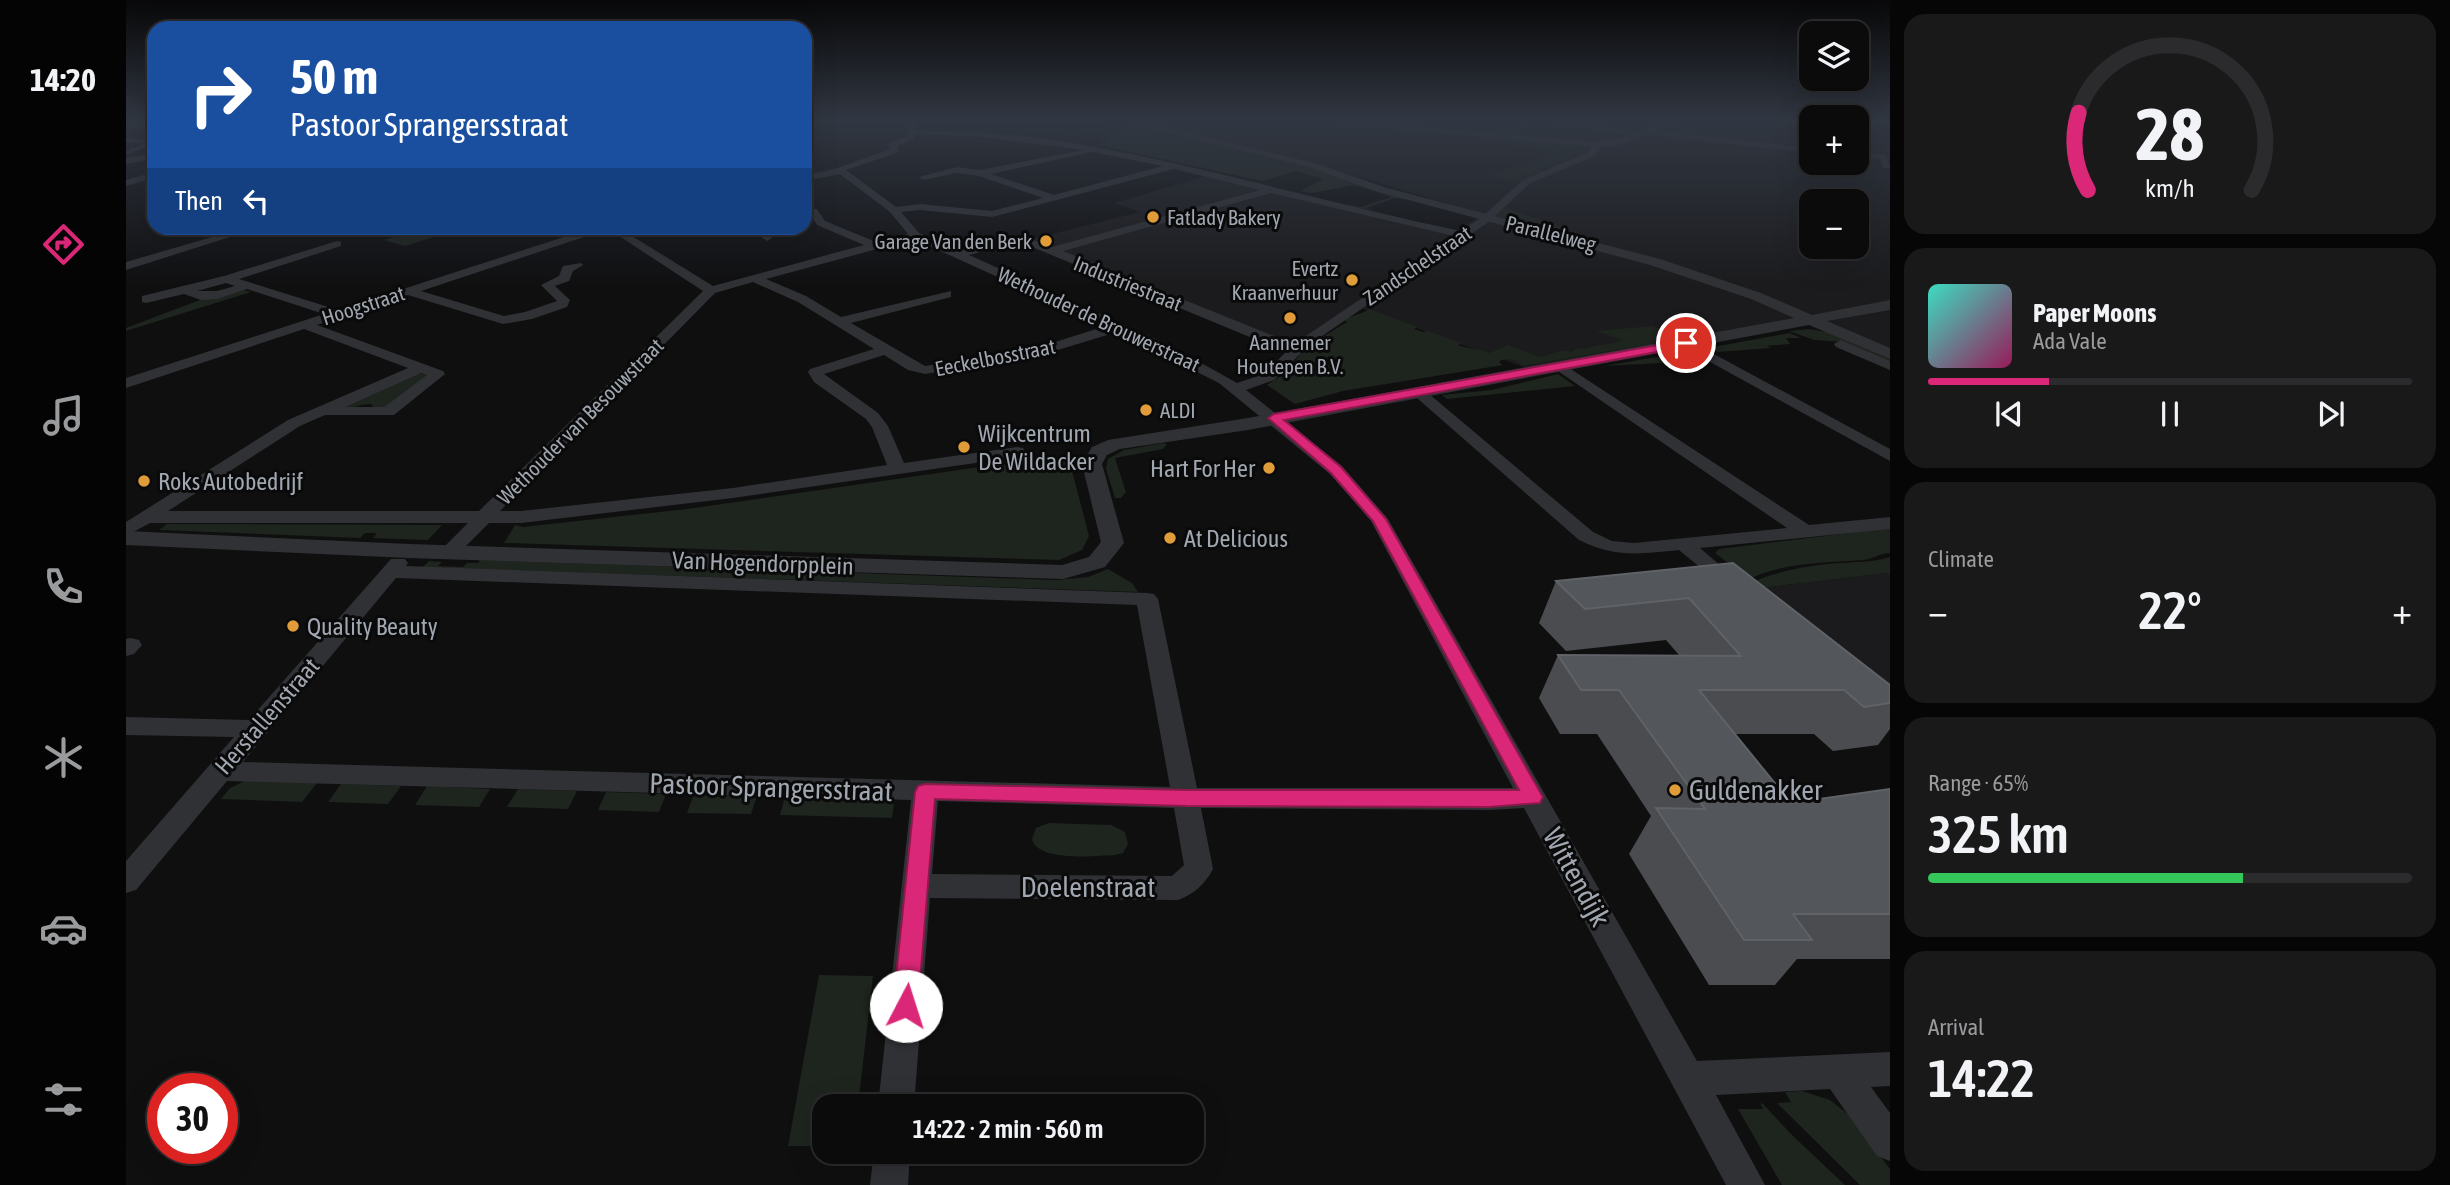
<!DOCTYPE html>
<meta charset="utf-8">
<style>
:root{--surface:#0b0b0c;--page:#19191a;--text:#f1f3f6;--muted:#9a9b9d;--line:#2b2b2d;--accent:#db2777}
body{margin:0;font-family:"Asap Condensed",sans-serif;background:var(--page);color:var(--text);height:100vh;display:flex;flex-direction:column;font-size:26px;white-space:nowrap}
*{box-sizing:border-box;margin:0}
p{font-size:23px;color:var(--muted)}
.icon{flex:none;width:38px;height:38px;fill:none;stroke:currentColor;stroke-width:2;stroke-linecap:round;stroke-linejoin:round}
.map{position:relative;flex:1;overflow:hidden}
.drawer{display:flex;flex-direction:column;gap:14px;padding:14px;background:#060607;width:560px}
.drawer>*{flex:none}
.hud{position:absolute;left:21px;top:21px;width:665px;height:214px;border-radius:21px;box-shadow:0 7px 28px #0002,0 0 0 2px var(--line);background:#1a4fa0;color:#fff;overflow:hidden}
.controls{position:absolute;left:1673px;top:21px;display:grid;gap:14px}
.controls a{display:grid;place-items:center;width:70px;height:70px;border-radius:14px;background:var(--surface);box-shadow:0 7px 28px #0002,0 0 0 2px var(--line);font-size:35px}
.speed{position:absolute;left:21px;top:1073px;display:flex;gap:14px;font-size:35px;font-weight:700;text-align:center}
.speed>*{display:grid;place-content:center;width:91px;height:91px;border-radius:50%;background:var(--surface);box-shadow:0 7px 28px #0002,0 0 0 2px var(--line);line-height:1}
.speed .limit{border:10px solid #d22;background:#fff;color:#111}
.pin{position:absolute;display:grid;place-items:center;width:60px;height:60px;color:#fff;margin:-30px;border:4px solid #fff;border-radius:50%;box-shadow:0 2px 7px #0007}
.me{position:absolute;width:77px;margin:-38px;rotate:5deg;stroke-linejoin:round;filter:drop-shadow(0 0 5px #0008)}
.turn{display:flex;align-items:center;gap:24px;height:147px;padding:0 28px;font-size:32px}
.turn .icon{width:91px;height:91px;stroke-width:2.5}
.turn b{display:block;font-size:49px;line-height:60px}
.then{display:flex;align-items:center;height:66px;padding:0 28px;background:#0003;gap:14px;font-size:26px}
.big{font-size:52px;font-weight:600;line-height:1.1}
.drawer .widget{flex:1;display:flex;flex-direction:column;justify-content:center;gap:10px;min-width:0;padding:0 24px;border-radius:21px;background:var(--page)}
.drawer .dial{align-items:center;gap:0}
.dial svg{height:182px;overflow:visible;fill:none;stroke:var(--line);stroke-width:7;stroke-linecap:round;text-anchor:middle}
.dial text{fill:var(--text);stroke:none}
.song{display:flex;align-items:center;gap:21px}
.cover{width:84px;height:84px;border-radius:10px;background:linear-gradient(135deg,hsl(170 70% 55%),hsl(330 70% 35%))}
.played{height:7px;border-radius:4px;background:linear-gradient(90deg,var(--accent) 25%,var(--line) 25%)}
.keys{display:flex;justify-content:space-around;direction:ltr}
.heat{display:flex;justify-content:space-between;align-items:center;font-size:38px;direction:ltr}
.charge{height:10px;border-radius:5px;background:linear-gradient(90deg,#34c759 65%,var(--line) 0)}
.trip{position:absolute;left:686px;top:1094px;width:392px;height:70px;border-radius:21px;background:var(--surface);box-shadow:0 7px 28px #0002,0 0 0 2px var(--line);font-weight:600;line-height:70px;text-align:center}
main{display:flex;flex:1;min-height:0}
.tabs{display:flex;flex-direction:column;width:126px;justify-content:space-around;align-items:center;background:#040405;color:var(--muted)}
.tabs .icon{width:49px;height:49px}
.tabs .current{color:var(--accent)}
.tabs b{font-size:32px;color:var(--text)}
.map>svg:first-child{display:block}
.built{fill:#1b1b1d;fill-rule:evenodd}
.green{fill:#1e241e}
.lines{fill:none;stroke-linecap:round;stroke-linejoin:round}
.pedestrian{fill:#303135;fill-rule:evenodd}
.minor{fill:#303135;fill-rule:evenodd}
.tertiary{fill:#303135;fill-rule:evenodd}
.wall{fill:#4a4c4f}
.building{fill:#53565a;stroke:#5f6267;stroke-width:2}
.route{fill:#db2777;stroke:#8e194d;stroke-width:2}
.poi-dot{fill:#df9c39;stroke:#0a0a0b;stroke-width:2.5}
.labels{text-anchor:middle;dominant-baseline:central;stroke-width:6;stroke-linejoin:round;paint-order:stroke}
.far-poi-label{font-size:21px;fill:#a1a7b0;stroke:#0a0a0b;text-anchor:start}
.far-street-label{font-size:21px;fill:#a1a7b0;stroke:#0a0a0b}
.poi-label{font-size:24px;fill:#a1a7b0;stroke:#0a0a0b;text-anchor:start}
.street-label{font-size:24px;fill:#a1a7b0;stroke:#0a0a0b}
.near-street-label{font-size:28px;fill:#a1a7b0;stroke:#0a0a0b}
.near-poi-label{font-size:28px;fill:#a1a7b0;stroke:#0a0a0b;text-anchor:start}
</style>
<main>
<nav class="tabs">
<b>14:20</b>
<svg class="icon current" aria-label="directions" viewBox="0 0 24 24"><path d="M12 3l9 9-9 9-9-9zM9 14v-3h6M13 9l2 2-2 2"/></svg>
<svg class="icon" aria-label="music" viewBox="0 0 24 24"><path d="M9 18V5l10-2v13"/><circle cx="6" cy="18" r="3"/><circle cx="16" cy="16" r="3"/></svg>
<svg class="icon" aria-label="phone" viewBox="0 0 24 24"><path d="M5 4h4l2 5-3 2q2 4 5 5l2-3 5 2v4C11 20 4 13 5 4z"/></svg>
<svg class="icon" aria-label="climate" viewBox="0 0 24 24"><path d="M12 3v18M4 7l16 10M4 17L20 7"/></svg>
<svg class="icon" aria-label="car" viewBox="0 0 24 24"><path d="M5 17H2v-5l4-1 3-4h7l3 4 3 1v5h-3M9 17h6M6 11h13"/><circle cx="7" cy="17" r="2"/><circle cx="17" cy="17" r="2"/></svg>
<svg class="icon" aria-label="filters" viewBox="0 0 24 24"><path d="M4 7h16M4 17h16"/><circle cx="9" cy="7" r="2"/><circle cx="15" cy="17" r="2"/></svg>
</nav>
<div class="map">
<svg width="1764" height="1185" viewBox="0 0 1764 1185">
<rect width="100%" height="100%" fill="#0f0f10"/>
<g class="built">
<path d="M1004,120H1685V163H1731V120H1764V355L1683,321L1400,368L1232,307L1172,347L902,240L1014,212L988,203L1080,176L1325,234L1357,214L1203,168ZM1685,201H1731V247H1685Z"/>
<polygon points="1760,573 1764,576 1764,695 1627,589"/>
</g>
<g class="green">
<path d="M890,120H904L909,123L902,122L905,124L900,127C928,131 968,143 994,131L977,128L1003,123L1169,163L1285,200L1269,198L1241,208L1248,210L1220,207L1225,205L1234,207L1266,197L1228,185L1186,193L1174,191L1197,179L1171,171L1136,181L972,145L984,138L983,136L972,141L976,138L890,126L893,122Z"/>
<path d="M1384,137L1464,147L1468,148L1461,154L1453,153L1444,157L1449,159C1442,162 1435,160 1428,163L1434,165C1428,168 1421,166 1414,169L1421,171C1414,174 1405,173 1395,177L1399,179L1394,182L1359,176L1425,155L1422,153L1427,151C1407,146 1389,147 1369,140Z"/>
<polygon points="1376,208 1378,208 1443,229 1426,230 1370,216"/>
<polygon points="299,228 337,228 279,246 257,240"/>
<polygon points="118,290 125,292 0,331 0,328 79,298"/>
<path d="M1243,309L1292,327L1288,329L1297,332L1302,331L1336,343L1332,345C1343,349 1353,349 1364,353L1382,345L1414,357L1439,350L1445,352L1453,348L1459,349C1472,343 1484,346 1497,340L1470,331L1527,326L1558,338L1397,366C1391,360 1380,356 1373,362L1377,365L1217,391L1169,404L1141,385L1160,372L1180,347L1221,322L1218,320C1225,315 1235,315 1243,309Z"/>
<polygon points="1683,329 1706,333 1764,359 1764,364 1716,342 1688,340 1663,331"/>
<polygon points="1664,333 1675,338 1660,338 1664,344 1641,346 1645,348 1591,352 1582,348"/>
<polygon points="1560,352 1576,361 1478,366"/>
<path d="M291,373L302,375L258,407L248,408L245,404C233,404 226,410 215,406Z"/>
<polygon points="1432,374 1449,386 1321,399 1316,395 1366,390"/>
<polygon points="1037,443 1041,444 1037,449 989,458 1000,492 995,498 989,498 980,469 982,459 998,450"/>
<polygon points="931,456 943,459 963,536 956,550 933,560 378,543 389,525 397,527 561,509"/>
<polygon points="41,524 316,525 302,540 247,538 251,533 239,533 234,538 33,530"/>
<path d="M1764,528V553C1754,553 1747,559 1737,560C1699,563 1659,562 1623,579L1589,553L1593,549Z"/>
<path d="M1764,557V576L1760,573L1635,588L1627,582C1654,570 1685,565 1715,563C1736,561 1743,563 1764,557Z"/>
<polygon points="354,560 930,580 962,577 982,569 1006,583 1012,592 297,567 303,561 316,562 312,566 337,567 341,563 352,563"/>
<polygon points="119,781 191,783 176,802 95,799 104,788"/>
<polygon points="215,784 275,786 262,804 202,802"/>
<polygon points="301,786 364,789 353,807 289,805"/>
<polygon points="392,789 451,791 442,809 381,807"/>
<polygon points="480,792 540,794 533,812 472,810"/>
<polygon points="568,794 631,796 625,814 561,813"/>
<polygon points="659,797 758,801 768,804 766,818 654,815"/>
<path d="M923,823L985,825L999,832L1002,844L997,853L989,855C969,856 911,862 906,839L910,828Z"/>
<polygon points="693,975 747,976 732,1106 698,1106 698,1146 662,1146"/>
<polygon points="1676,1091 1704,1100 1723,1115 1764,1169 1764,1185 1734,1185 1651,1103 1665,1102 1659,1092"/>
<polygon points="1634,1103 1637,1104 1665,1134 1719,1185 1656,1185 1612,1109 1637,1109"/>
</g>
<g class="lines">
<polygon class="pedestrian" points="0,138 28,140 28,144 0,155 0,151 19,143 0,142"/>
<g class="minor">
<path d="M784,120L791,121L790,130C836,131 883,133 928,140C1066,162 1199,203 1335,231L1356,217L1397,180L1463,152L1466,147L1206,122L1202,120L1472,142L1504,135L1415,120H1432L1513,132L1546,120H1556L1529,131L1685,148V153L1521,134L1493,145L1475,147L1469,156L1403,184L1364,221L1183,345L1148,380L1120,390L1216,466L1262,519L1571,1061L1764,1052V1086L1745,1087L1764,1113V1161L1751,1156L1704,1089L1590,1095L1639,1185H1600L1398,808L1363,810L1075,808L1087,869C1080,883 1067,895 1052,900L804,898L788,1106H752L785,800L101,781L10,890L0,893V861L108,737L0,735V717L123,720L265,559H279L282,563L280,566L1021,593L1028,594L1032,599L1071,788H1387L1245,521L1204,474L1093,383L991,332L912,356L799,374L782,370L758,355L698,374L752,413L762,426L778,463L891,447L897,448L900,452L891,457L607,498L395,523H363L330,556H316L313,552L342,523H24L0,536V522L162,420L282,368L178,329L0,388V378L198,314L121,289L91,299L75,300L58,294L20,303L16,302V296L98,276L211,241L215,242V246L113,279L212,310L466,228H480L479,230L295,291L378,316L399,312L431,301L415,285L433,276L437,266L455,263L457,265L447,271L443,281L429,286L444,300L441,307L406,319L377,324L282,295L191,325L317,371L319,374L268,415H199L174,426L42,511H353L577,291L481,228H493L587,286L738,245L691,225L682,211L683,209H691L699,221L750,242L782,234L764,212L714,174L679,181V175L709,169L764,149L762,144L781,136ZM789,134L857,137L958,150L854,170L831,167L793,177L798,180L831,173L853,176L917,198L866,211L794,204L770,207L720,170L773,152L771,146L788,139ZM966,152L1037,166L928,195L865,174ZM1048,169L1134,190L926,247L905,239L888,237L833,251L793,233L775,212L794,210L866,217ZM1145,193L1328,236L1168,344L937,251ZM788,239L980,326L910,348L799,366L725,323L825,297V291L715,317L680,296L640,279ZM888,243L899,244L1160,352L1138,374L1111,383L1043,345L843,255ZM627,282L672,302L748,349L684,369L682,372L688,382L740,419L746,427L761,465L607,488L395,511H374L589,293ZM100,283L109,286L91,291H71ZM295,373L301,375L258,407H219ZM270,578L1011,605L1044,787L117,762ZM812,801L1048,808L1058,865L1046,876L806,874Z"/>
<polygon points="1731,152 1760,155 1764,168 1758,168 1754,159 1731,158"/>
<polygon points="28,172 28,178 0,186 0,180"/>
<polygon points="117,228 132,228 0,270 0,262"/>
<polygon points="650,228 667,228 644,235 646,238 641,241 630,234"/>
<polygon points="1560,339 1764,449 1764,461 1555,346 1555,340"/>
<polygon points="1715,340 1764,361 1764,370 1710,347 1708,344"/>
<path d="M1434,362L1683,525L1764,517V529L1574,548L1616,584L1613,588H1599L1553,550C1514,554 1489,558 1453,540L1283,391L1286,388H1296L1467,532L1486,541L1508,543L1661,528L1429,369L1427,366Z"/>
<polygon points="5,638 13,640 16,645 8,654 0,656 0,639"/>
<polygon points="748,1152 784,1152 782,1185 744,1185"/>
</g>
<g class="tertiary">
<polygon points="749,120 815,120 811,123 753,123"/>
<polygon points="992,120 1006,120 1189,163 1261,188 1534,259 1635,293 1686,315 1764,300 1764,310 1701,321 1764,348 1764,359 1683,325 1122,430 994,449 981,455 976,464 998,543 979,567 937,579 283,558 0,545 0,531 283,544 936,565 963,557 975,542 956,464 966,447 982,440 1122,418 1668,318 1625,299 1524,265 1253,192 1182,167"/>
<polygon points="1734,120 1764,120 1764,125 1738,123"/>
<polygon points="28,122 28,128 0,129 0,123"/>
<polygon points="28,153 28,159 0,164 0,158"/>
</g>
</g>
<g class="wall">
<polygon points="28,166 28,181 21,168"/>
<polygon points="1607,563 1764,685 1764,729 1752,745 1707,751 1688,734 1609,734 1665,803 1764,789 1764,959 1671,959 1649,985 1583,985 1503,854 1525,816 1471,734 1434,734 1413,698 1432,655 1553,655 1540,640 1440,651 1413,623 1430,581"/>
</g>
<polygon class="building" points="1607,563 1764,685 1764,703 1738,707 1718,690 1573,690 1665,803 1764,789 1764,914 1667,914 1686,940 1618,940 1530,808 1579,809 1493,690 1455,690 1432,655 1615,656 1563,598 1459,609 1430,581"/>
<linearGradient id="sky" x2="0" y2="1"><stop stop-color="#080809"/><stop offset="0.42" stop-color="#313742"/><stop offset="1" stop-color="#313742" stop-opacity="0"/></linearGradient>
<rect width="1764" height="286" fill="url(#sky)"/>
<polygon class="route" points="1560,340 1565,343 1564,346 1158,420 1215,467 1260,519 1414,792 1417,797 1414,803 1363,807 1060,806 809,799 792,1006 788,1014 780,1017 771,1014 767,1006 789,792 792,786 799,784 1060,790 1393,790 1247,521 1205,473 1142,418 1148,414"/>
<g class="poi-dot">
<circle cx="1027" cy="217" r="7"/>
<circle cx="920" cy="241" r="7"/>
<circle cx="1226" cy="280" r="7"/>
<circle cx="1164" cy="318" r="7"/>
<circle cx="1020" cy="410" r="7"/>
<circle cx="838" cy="447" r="7"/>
<circle cx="1143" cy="468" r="7"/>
<circle cx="18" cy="481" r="7"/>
<circle cx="1044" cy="538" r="7"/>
<circle cx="167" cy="626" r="7"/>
<circle cx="1549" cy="790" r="7"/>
</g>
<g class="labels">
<g class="far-poi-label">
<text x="1041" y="217">Fatlady Bakery</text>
<text x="906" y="241" text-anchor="end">Garage Van den Berk</text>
<text x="1212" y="268" text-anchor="end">Evertz<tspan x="1212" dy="24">Kraanverhuur</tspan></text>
<text x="1164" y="342" text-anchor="middle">Aannemer<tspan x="1164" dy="24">Houtepen B.V.</tspan></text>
<text x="1034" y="410">ALDI</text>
</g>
<g class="far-street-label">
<text transform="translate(1425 233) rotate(14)">Parallelweg</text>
<text transform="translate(1291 265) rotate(-34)">Zandschelstraat</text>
<text transform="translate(1002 283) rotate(22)">Industriestraat</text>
<text transform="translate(237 305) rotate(-18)">Hoogstraat</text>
<text transform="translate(973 319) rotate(25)">Wethouder de Brouwerstraat</text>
<text transform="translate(869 357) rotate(-11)">Eeckelbosstraat</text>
<text transform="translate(454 421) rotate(-45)">Wethouder van Besouwstraat</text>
</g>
<g class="poi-label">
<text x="852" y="433">Wijkcentrum<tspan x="852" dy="28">De Wildacker</tspan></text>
<text x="1129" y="468" text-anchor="end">Hart For Her</text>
<text x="32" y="481">Roks Autobedrijf</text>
<text x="1058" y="538">At Delicious</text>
<text x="181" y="626">Quality Beauty</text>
</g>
<g class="street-label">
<text transform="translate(637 563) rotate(2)">Van Hogendorpplein</text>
<text transform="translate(141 716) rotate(-49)">Herstallenstraat</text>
</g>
<g class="near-street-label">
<text transform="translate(645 787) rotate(2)">Pastoor Sprangersstraat</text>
<text transform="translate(1451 877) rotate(61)">Wittendijk</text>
<text x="962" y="887">Doelenstraat</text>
</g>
<g class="near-poi-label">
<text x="1563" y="790">Guldenakker</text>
</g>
</g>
</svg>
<div class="controls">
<a><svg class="icon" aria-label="layers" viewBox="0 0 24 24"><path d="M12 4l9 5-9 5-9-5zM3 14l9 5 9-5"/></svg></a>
<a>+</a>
<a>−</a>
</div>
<div class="speed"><div class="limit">30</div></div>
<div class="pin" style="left:1560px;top:343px;background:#d93025"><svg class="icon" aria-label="arrive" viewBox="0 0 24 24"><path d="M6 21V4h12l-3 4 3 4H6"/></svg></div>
<svg class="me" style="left:780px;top:1006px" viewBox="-20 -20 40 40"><circle r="19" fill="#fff"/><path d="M0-13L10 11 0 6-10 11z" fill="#db2777"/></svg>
<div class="trip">14:22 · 2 min · 560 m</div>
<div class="hud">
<div class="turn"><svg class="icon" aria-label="right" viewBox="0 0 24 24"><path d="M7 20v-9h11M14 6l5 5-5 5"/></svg><div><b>50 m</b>Pastoor Sprangersstraat</div></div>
<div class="then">Then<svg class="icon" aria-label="left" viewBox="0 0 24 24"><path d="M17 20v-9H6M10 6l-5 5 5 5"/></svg></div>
</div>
</div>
<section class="drawer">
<div class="widget dial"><svg viewBox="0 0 100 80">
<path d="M14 69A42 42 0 1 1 86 69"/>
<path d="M14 69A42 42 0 0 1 10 35" stroke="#db2777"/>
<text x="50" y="56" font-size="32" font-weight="700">28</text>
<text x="50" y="72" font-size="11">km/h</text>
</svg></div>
<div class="widget">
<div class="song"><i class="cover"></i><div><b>Paper Moons</b><p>Ada Vale</p></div></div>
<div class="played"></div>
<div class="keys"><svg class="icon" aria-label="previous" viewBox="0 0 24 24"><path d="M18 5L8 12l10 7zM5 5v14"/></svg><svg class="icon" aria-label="pause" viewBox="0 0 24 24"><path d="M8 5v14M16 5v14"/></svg><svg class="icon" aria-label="next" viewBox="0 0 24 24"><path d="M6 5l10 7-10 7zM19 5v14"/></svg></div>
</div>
<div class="widget"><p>Climate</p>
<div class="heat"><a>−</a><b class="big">22°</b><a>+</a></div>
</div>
<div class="widget"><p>Range · 65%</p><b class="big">325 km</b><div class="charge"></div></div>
<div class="widget"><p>Arrival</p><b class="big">14:22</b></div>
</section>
</main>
